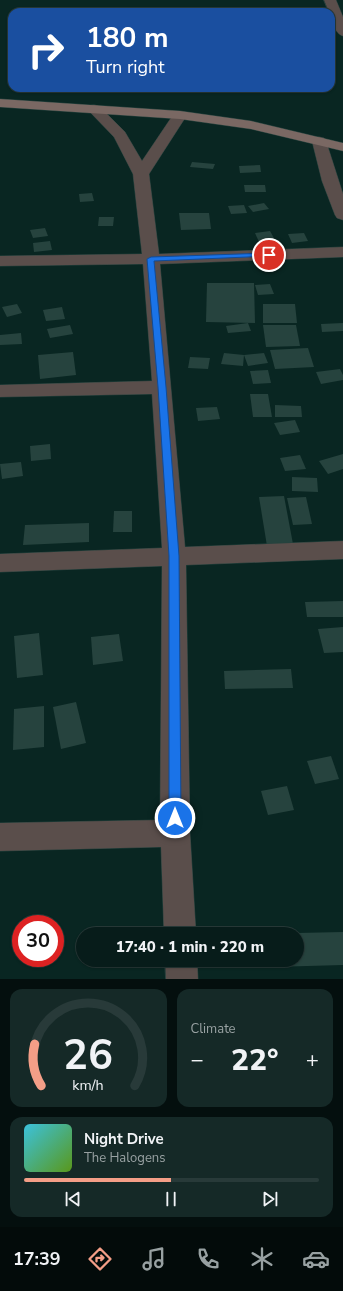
<!DOCTYPE html>
<meta charset="utf-8">
<style>
:root{--surface:#071c1a;--page:#152927;--text:#f1f3f6;--muted:#98a1a2;--line:#283a39;--accent:#f49e87}
body{margin:0;font-family:"Nunito Sans",sans-serif;background:var(--page);color:var(--text);height:100vh;display:flex;flex-direction:column;font-size:15px;white-space:nowrap}
*{box-sizing:border-box;margin:0}
p{font-size:13px;color:var(--muted)}
.icon{flex:none;width:22px;height:22px;fill:none;stroke:currentColor;stroke-width:2;stroke-linecap:round;stroke-linejoin:round}
.map{position:relative;height:979px;overflow:hidden}
.details{display:flex;flex-direction:column;gap:10px;padding:10px;background:#040f0e;flex:1}
.details>*{flex:none}
.guide{position:absolute;left:8px;top:8px;width:327px;height:84px;border-radius:12px;box-shadow:0 1px 3px #0004,0 0 0 1px var(--line);background:#1a4fa0;color:#fff;overflow:hidden}
.speed{position:absolute;left:12px;top:915px;display:flex;gap:8px;font-size:20px;font-weight:700;text-align:center}
.speed>*{display:grid;place-content:center;width:52px;height:52px;border-radius:50%;background:var(--surface);box-shadow:0 1px 3px #0004,0 0 0 1px var(--line);line-height:1}
.speed .limit{border:6px solid #d22;background:#fff;color:#111}
.pin{position:absolute;display:grid;place-items:center;width:34px;height:34px;color:#fff;margin:-17px;border:2px solid #fff;border-radius:50%;box-shadow:0 1px 4px #0007}
.me{position:absolute;width:44px;margin:-22px;rotate:0deg;stroke-linejoin:round;filter:drop-shadow(0 0 3px #0008)}
.turn{display:flex;align-items:center;gap:14px;height:84px;padding:0 12px;font-size:18px}
.turn .icon{width:52px;height:52px;stroke-width:2.5}
.turn b{display:block;font-size:28px;line-height:34px}
.big{font-size:30px;font-weight:800;line-height:1.1}
.details .card{flex:1;display:flex;flex-direction:column;justify-content:center;gap:6px;min-width:0;padding:0 14px;border-radius:12px;background:var(--page)}
.details .dial{align-items:center;gap:0}
.dial svg{height:104px;overflow:visible;fill:none;stroke:var(--line);stroke-width:7;stroke-linecap:round;text-anchor:middle}
.dial text{fill:var(--text);stroke:none}
.song{display:flex;align-items:center;gap:12px}
.cover{width:48px;height:48px;border-radius:6px;background:linear-gradient(135deg,hsl(190 70% 55%),hsl(90 70% 35%))}
.played{height:4px;border-radius:2px;background:linear-gradient(90deg,var(--accent) 50%,var(--line) 50%)}
.keys{display:flex;justify-content:space-around;direction:ltr}
.heat{display:flex;justify-content:space-between;align-items:center;font-size:22px;direction:ltr}
.details .tiles{flex:1;display:grid;gap:10px;grid-template-columns:1fr 1fr}
.card:last-child{grid-column:span 2}
.trip{position:absolute;left:76px;top:927px;width:228px;height:40px;border-radius:20px;background:var(--surface);box-shadow:0 1px 3px #0004,0 0 0 1px var(--line);font-weight:800;line-height:40px;text-align:center}
.dock{display:flex;height:64px;justify-content:space-around;align-items:center;background:#030b0a;color:var(--muted)}
.dock .icon{width:28px;height:28px}
.dock .on{color:var(--accent)}
.dock b{font-size:18px;color:var(--text)}
.map>svg:first-child{display:block}
.building{fill:#26433e}
.lines{fill:none;stroke-linecap:round;stroke-linejoin:round}
.minor-casing{stroke:#28433f;stroke-width:1}
.secondary-casing{stroke:#28433f;stroke-width:1}
.minor{fill:#5a4e4b;fill-rule:evenodd}
.secondary{fill:#7a6863;fill-rule:evenodd}
.route{fill:#1a73e8;stroke:#114b97}
</style>
<div class="map">
<svg width="343" height="979" viewBox="0 0 343 979">
<rect width="100%" height="100%" fill="#092622"/>
<g class="building">
<polygon points="192,162 215,164 213,169 190,167"/>
<polygon points="260,165 261,172 240,173 239,166"/>
<polygon points="244,185 265,185 266,192 245,192"/>
<polygon points="92,193 94,201 80,202 79,194"/>
<polygon points="264,203 269,209 253,212 248,206"/>
<polygon points="244,205 247,213 231,214 228,206"/>
<polygon points="179,213 209,213 211,229 181,230"/>
<polygon points="99,217 114,217 113,226 98,226"/>
<polygon points="45,228 48,236 33,238 30,230"/>
<polygon points="270,231 275,240 259,242 255,233"/>
<polygon points="304,233 308,241 292,243 288,234"/>
<polygon points="50,241 52,250 34,252 33,243"/>
<polygon points="207,283 254,283 255,323 206,322"/>
<polygon points="270,284 274,294 258,295 255,285"/>
<polygon points="17,304 22,313 7,317 2,307"/>
<polygon points="263,304 295,304 297,323 263,323"/>
<polygon points="62,307 65,319 46,321 43,310"/>
<polygon points="248,323 251,331 228,333 226,326"/>
<polygon points="343,323 343,331 322,332 321,324"/>
<polygon points="70,325 73,334 50,338 47,329"/>
<polygon points="263,325 296,325 300,346 266,347"/>
<polygon points="21,333 22,344 0,345 0,335"/>
<polygon points="308,348 314,367 275,369 270,350"/>
<polygon points="73,352 76,375 40,379 38,355"/>
<polygon points="224,353 244,355 264,353 268,363 248,366 244,355 243,366 221,364"/>
<polygon points="190,357 210,358 208,369 188,368"/>
<polygon points="340,369 343,375 343,380 321,384 316,372"/>
<polygon points="268,370 271,383 253,384 250,371"/>
<polygon points="250,394 268,394 272,417 253,417"/>
<polygon points="275,405 301,406 302,417 275,417"/>
<polygon points="217,407 220,419 198,421 196,408"/>
<polygon points="295,420 300,432 280,435 274,423"/>
<polygon points="50,444 51,459 31,461 30,446"/>
<polygon points="343,454 343,469 328,474 319,461"/>
<polygon points="300,455 306,469 285,471 280,458"/>
<polygon points="21,462 23,476 2,479 0,464"/>
<polygon points="292,477 317,478 318,492 292,491"/>
<polygon points="284,496 293,544 267,546 259,497"/>
<polygon points="306,497 312,524 293,525 287,498"/>
<polygon points="114,511 132,511 132,532 113,532"/>
<polygon points="89,523 89,542 23,545 25,525"/>
<polygon points="343,601 343,617 307,617 305,602"/>
<polygon points="343,627 343,652 324,653 318,629"/>
<polygon points="39,633 43,675 17,678 14,636"/>
<polygon points="119,634 123,661 93,665 91,637"/>
<polygon points="291,669 293,688 225,689 224,671"/>
<polygon points="76,702 86,743 61,749 53,707"/>
<polygon points="44,706 44,747 13,750 14,709"/>
<polygon points="331,756 339,779 315,784 307,761"/>
<polygon points="287,786 294,810 268,815 261,791"/>
<polygon points="343,932 343,965 272,967 271,960 297,960 297,933"/>
</g>
<g class="lines">
<g class="minor-casing">
<g id="minor">
<path d="M324,0H336L343,17V36C335,34 331,20 331,12H329Z"/>
<polygon points="94,105 99,106 125,132 142,161 175,112 185,112 187,115 149,174 159,254 343,247 343,257 160,264 185,547 343,541 343,559 186,565 190,833 196,934 164,934 161,847 0,851 0,823 160,820 162,566 0,572 0,554 162,548 152,394 0,397 0,385 152,381 143,264 0,266 0,256 142,254 133,174 114,137 87,109 89,106"/>
<polygon points="319,137 324,138 326,141 343,194 343,220 337,218 335,215 322,181 312,141 314,138"/>
<polygon points="165,960 197,960 198,979 166,979"/>
</g>
</g>
<g class="secondary-casing">
<polygon id="secondary" points="0,99 180,111 251,121 343,143 343,151 251,129 180,119 0,107"/>
</g>
<use href="#minor" class="minor"/>
<use href="#secondary" class="secondary"/>
</g>
<polygon class="route" points="269,253 273,255 271,256 154,261 166,387 179,556 181,818 179,822 175,824 171,822 169,818 169,556 158,387 147,259 151,257"/>
</svg>
<div class="speed"><div class="limit">30</div></div>
<div class="pin" style="left:269px;top:255px;background:#d93025"><svg class="icon" aria-label="arrive" viewBox="0 0 24 24"><path d="M6 21V4h12l-3 4 3 4H6"/></svg></div>
<svg class="me" style="left:175px;top:818px" viewBox="-20 -20 40 40"><circle r="17" fill="#1a73e8" stroke="#fff" stroke-width="3"/><path d="M0-11L8 9 0 5-8 9z" fill="#fff"/></svg>
<div class="trip">17:40 · 1 min · 220 m</div>
<div class="guide">
<div class="turn"><svg class="icon" aria-label="right" viewBox="0 0 24 24"><path d="M7 20v-9h11M14 6l5 5-5 5"/></svg><div><b>180 m</b>Turn right</div></div>
</div>
</div>
<section class="details">
<div class="tiles">
<div class="card dial"><svg viewBox="0 0 100 80">
<path d="M14 69A42 42 0 1 1 86 69"/>
<path d="M14 69A42 42 0 0 1 9 37" stroke="#f49e87"/>
<text x="50" y="56" font-size="32" font-weight="700">26</text>
<text x="50" y="72" font-size="11">km/h</text>
</svg></div>
<div class="card"><p>Climate</p>
<div class="heat"><a>−</a><b class="big">22°</b><a>+</a></div>
</div>
<div class="card">
<div class="song"><i class="cover"></i><div><b>Night Drive</b><p>The Halogens</p></div></div>
<div class="played"></div>
<div class="keys"><svg class="icon" aria-label="previous" viewBox="0 0 24 24"><path d="M18 5L8 12l10 7zM5 5v14"/></svg><svg class="icon" aria-label="pause" viewBox="0 0 24 24"><path d="M8 5v14M16 5v14"/></svg><svg class="icon" aria-label="next" viewBox="0 0 24 24"><path d="M6 5l10 7-10 7zM19 5v14"/></svg></div>
</div>
</div>
</section>
<nav class="dock">
<b>17:39</b>
<svg class="icon on" aria-label="directions" viewBox="0 0 24 24"><path d="M12 3l9 9-9 9-9-9zM9 14v-3h6M13 9l2 2-2 2"/></svg>
<svg class="icon" aria-label="music" viewBox="0 0 24 24"><path d="M9 18V5l10-2v13"/><circle cx="6" cy="18" r="3"/><circle cx="16" cy="16" r="3"/></svg>
<svg class="icon" aria-label="phone" viewBox="0 0 24 24"><path d="M5 4h4l2 5-3 2q2 4 5 5l2-3 5 2v4C11 20 4 13 5 4z"/></svg>
<svg class="icon" aria-label="climate" viewBox="0 0 24 24"><path d="M12 3v18M4 7l16 10M4 17L20 7"/></svg>
<svg class="icon" aria-label="car" viewBox="0 0 24 24"><path d="M5 17H2v-5l4-1 3-4h7l3 4 3 1v5h-3M9 17h6M6 11h13"/><circle cx="7" cy="17" r="2"/><circle cx="17" cy="17" r="2"/></svg>
</nav>
